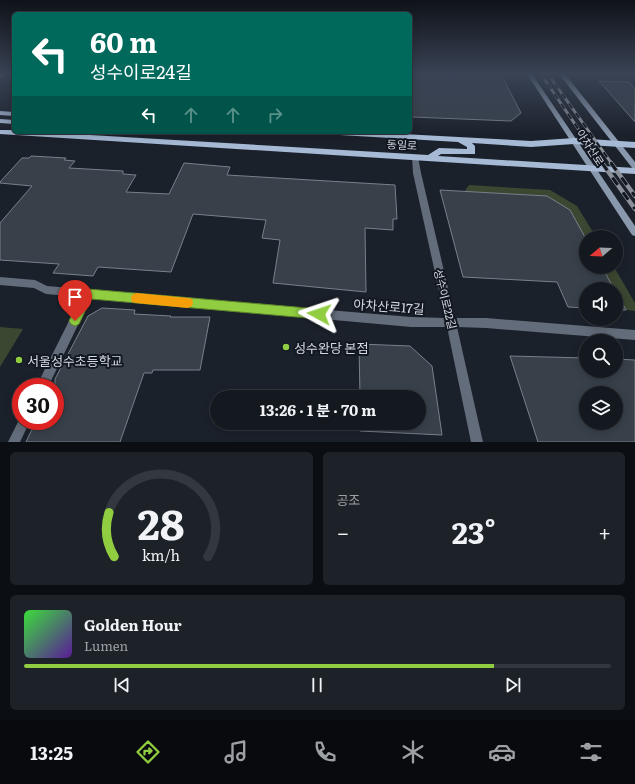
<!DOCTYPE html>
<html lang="ko">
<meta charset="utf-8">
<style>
:root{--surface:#141920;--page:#1d2229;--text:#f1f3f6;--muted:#9da0a5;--line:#33383e;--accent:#90cd40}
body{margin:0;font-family:Literata,"Noto Sans KR",serif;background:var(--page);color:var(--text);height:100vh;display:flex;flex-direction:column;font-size:15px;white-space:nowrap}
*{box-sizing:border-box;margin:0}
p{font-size:13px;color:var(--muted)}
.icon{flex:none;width:22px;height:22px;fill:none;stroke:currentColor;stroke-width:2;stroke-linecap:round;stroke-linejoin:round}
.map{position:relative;height:442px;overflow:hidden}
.sheet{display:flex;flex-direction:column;gap:10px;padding:10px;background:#0b0e12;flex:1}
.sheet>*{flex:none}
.top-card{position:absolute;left:12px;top:12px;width:400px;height:122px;border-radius:6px;box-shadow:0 2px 10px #0003,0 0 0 1px var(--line);background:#00695c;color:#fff;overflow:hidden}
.needle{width:26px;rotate:251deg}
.controls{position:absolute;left:579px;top:230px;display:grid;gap:8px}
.controls a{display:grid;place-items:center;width:44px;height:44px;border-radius:50%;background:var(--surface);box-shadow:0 2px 10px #0003,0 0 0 1px var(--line);font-size:20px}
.speed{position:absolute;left:12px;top:378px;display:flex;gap:8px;font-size:20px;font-weight:700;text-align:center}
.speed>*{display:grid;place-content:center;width:52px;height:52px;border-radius:50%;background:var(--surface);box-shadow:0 2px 10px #0003,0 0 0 1px var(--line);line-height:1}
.speed .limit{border:6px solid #d22;background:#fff;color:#111}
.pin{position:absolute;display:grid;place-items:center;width:34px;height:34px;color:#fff;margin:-41px -17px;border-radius:50% 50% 50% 0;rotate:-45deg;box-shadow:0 0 4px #0007}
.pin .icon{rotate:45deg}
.me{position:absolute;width:44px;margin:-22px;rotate:275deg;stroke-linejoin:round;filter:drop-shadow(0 0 3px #0008)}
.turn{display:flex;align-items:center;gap:14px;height:84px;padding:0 12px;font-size:18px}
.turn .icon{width:52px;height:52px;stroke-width:2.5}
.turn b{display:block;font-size:28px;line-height:34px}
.lanes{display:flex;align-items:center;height:38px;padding:0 12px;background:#0003;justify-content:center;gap:20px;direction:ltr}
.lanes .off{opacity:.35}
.big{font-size:30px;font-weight:700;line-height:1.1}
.sheet .card{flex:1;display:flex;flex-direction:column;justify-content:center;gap:6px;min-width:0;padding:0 14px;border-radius:6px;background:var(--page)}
.sheet .dial{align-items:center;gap:0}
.dial svg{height:104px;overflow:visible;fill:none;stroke:var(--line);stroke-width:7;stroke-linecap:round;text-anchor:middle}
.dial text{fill:var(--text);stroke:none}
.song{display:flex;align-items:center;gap:12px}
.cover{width:48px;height:48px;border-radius:6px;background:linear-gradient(135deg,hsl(120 70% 55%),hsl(270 70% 35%))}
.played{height:4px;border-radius:2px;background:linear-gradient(90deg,var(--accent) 80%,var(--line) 80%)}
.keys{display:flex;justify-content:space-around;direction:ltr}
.heat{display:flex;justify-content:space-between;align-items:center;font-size:22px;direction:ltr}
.sheet .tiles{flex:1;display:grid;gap:10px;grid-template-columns:1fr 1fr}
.card:last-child{grid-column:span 2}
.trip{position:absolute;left:210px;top:390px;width:216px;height:40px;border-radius:20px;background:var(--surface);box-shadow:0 2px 10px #0003,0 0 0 1px var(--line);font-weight:700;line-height:40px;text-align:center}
.menu{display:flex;height:64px;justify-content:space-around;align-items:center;background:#080a0d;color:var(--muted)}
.menu .icon{width:28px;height:28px}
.menu .active{color:var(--accent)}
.menu b{font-size:18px;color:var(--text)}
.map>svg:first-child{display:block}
.green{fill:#3b4730}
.building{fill:#38404a;stroke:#78808c;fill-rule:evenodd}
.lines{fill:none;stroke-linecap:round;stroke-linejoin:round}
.minor{fill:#636c7a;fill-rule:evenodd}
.secondary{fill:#8998ad;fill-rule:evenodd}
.primary{fill:#a6b9d5;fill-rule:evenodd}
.rail-far1-casing{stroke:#8b9098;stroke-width:3}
.rail-casing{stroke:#8b9098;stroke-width:4.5}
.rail-far1{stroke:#121821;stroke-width:2;stroke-dasharray:6;stroke-linecap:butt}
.rail{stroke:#121821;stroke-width:3;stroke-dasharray:9;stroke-linecap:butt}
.route{fill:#90cd40;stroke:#5e852a}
.slow{fill:#f59e0b}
.poi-dot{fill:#90cd40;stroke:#121821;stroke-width:1.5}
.labels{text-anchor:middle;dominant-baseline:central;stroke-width:4;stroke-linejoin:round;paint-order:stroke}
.street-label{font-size:11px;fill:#d4d8df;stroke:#121821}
.near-street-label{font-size:13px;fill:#d4d8df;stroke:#121821}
.near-poi-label{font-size:13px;fill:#d4d8df;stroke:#121821;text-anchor:start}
</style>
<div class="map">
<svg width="635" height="442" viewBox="0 0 635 442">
<rect width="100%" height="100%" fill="#1b212b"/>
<g class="green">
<polygon points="469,185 550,190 577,206 596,237 586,237 586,239 464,192"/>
<polygon points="602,267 614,267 635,303 635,311 626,310 616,292 616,289 614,289"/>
<polygon points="0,327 23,329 0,367"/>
</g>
<g class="building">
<polygon points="459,74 501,74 521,113 511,121 412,117 410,107 410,75 460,77"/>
<polygon points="599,81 629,82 635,89 635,122"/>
<polygon points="31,156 66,158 64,160 75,161 69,168 123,171 123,174 136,175 126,192 169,194 184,163 230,167 227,175 395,185 397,219 393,219 393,230 365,228 366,292 273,283 280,240 262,238 266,220 193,214 171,272 98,267 93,276 53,273 59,264 0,260 0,223 32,186 0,183 0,182 22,158 29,158"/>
<polygon points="440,190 547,196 570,210 586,239 586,267 602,267 614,289 586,289 586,308 568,307 557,282 463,277"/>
<polygon points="616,292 626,310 616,310"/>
<polygon points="102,308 135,310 134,314 171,316 170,317 210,317 200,370 153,370 152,373 144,373 120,442 26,442 36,421 55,421 55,379 88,316"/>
<polygon points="359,344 410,346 432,366 442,435 360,431 360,423 419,423 419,397 360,397"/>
<path d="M510,356L586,358V371H616V359L635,360V442H538ZM586,393H616V423H586Z"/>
</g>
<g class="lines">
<g class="minor">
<polygon points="0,74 6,74 0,78"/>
<polygon points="413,155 417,155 418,157 421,173 455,318 486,318 635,330 635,340 486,328 457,327 483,442 471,442 447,327 411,327 91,298 48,387 36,387 81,297 46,294 34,288 0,285 0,277 35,280 47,286 411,317 445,318 413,173 412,157"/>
<polygon points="21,416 21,421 30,421 20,442 8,442"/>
</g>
<g class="secondary">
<polygon points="527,74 532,74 635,226 635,236 632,235"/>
<polygon points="559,74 565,74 635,162 635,169 633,169"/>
</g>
<g class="primary">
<polygon points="0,111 14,112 14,116 0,115"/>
<polygon points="0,119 14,120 14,124 0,123"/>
<polygon points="0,130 14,130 14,132 39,132 428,155 439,148 467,149 467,147 458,142 323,134 319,132 365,132 531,141 574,138 635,142 635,148 574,144 531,147 472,143 475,146 475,154 441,154 438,156 635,168 635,174 0,134"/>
</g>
<g class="rail-far1-casing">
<g id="rail-far1">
<polyline points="541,74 602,164"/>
<polyline points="548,74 612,164"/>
</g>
</g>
<g class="rail-casing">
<g id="rail">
<polyline points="602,163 635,209"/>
<polyline points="611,163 635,196"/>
</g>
</g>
<use href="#rail-far1" class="rail-far1"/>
<use href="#rail" class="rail"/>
</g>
<linearGradient id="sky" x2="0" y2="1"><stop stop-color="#0f1218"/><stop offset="0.54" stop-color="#394355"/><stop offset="1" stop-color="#394355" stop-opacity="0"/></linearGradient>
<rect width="635" height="136" fill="url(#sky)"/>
<polygon class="route" points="88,289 319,309 323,310 324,314 323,318 319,319 91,299 79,324 75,326 71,324 69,321 84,291"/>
<polygon class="slow" points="136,293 188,298 192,299 193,303 192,306 188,308 136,303 132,302 131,298 132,295"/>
<g class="poi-dot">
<circle cx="286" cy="347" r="4"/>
<circle cx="19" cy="360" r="4"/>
</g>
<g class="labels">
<g class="street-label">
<text transform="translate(402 144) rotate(3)">동일로</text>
<text transform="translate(591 147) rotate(57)">아차산로</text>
<text transform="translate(446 299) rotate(76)">성수이로22길</text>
</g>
<g class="near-street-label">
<text transform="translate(389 306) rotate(4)">아차산로17길</text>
</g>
<g class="near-poi-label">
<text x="294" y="347">성수완당 본점</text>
<text x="27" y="360">서울성수초등학교</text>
</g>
</g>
</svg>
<div class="controls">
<a><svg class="needle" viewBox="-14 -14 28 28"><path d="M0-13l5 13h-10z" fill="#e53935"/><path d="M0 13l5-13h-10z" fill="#9da0a5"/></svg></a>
<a><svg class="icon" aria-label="sound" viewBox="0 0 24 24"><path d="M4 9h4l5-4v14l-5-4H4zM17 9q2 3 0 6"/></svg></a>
<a><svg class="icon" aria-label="search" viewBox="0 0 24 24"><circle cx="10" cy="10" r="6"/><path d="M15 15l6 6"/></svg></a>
<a><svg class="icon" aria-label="layers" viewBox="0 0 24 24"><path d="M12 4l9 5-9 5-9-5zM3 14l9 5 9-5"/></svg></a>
</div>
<div class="speed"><div class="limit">30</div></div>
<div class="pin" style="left:75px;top:321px;background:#d93025"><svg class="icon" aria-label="arrive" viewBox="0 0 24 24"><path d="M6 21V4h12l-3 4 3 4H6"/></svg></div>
<svg class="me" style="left:319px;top:314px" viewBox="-20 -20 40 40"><path d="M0-17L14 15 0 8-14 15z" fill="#90cd40" stroke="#fff" stroke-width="4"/></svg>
<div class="trip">13:26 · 1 분 · 70 m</div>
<div class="top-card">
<div class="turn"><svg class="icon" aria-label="left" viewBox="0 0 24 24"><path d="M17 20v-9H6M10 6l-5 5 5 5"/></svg><div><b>60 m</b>성수이로24길</div></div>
<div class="lanes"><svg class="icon" aria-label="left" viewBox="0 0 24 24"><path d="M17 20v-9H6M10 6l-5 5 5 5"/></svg><svg class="icon off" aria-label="ahead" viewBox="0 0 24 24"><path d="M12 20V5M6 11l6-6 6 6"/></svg><svg class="icon off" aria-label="ahead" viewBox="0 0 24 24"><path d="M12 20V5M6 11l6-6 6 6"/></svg><svg class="icon off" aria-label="right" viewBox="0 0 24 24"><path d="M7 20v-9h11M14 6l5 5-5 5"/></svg></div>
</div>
</div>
<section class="sheet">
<div class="tiles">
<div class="card dial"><svg viewBox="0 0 100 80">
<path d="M14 69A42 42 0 1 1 86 69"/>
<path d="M14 69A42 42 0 0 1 10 35" stroke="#90cd40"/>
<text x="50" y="56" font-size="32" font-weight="700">28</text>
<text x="50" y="72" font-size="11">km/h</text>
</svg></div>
<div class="card"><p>공조</p>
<div class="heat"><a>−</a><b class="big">23°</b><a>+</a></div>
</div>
<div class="card">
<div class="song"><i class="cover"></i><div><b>Golden Hour</b><p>Lumen</p></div></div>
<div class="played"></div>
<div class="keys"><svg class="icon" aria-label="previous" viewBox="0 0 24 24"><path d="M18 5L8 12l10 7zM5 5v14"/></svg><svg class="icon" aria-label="pause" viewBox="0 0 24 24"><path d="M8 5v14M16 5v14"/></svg><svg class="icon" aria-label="next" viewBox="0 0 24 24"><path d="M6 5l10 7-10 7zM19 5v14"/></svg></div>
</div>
</div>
</section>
<nav class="menu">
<b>13:25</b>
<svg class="icon active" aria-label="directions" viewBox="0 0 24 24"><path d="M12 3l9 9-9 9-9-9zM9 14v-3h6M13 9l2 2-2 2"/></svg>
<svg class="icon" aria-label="music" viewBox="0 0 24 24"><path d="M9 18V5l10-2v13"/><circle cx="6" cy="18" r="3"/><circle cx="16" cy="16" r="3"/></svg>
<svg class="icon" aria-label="phone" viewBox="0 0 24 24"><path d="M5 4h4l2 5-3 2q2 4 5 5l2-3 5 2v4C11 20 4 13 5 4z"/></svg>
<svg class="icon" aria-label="climate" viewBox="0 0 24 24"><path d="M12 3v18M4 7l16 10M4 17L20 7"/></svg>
<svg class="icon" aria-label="car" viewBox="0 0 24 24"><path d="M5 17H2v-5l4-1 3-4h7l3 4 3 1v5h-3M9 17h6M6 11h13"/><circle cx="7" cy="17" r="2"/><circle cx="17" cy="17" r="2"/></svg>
<svg class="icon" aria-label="filters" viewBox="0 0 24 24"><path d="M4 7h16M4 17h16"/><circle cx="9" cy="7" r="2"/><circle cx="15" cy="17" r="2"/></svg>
</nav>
